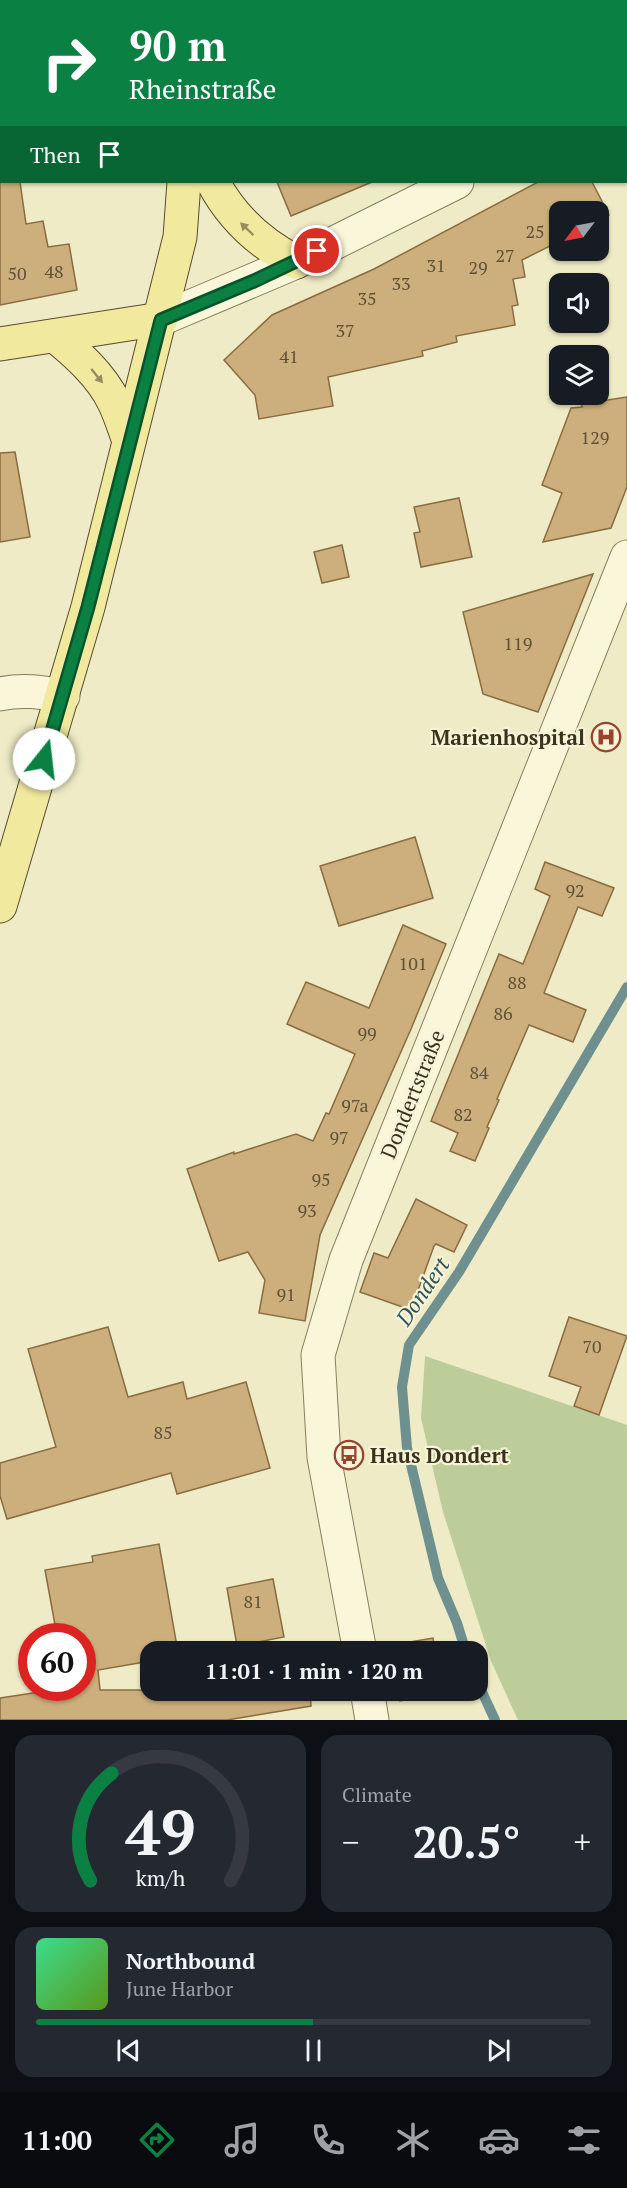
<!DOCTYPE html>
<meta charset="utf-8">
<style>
:root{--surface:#171b24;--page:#242831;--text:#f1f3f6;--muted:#9ea1a6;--line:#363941;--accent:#0b8043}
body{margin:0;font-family:"PT Serif",serif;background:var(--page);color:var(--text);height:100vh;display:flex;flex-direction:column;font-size:22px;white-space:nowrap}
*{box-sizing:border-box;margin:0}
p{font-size:20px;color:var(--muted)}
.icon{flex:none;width:33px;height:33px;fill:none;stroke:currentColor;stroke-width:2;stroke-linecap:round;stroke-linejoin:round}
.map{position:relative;height:1720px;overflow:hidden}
.panel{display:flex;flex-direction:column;gap:15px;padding:15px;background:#0d0f14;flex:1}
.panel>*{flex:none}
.guide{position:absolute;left:0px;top:0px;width:627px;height:183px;box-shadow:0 2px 4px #0004;background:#0b8043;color:#fff;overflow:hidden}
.needle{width:39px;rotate:238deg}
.controls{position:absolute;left:549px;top:201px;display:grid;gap:12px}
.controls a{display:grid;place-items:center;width:60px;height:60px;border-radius:12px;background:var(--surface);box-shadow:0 2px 4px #0004;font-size:30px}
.speed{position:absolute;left:18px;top:1623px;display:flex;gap:12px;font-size:30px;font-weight:700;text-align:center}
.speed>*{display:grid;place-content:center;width:78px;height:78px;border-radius:50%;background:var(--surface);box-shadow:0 2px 4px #0004;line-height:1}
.speed .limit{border:9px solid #d22;background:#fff;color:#111}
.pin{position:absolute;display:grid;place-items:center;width:51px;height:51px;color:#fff;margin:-26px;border:3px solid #fff;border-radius:50%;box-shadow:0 2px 6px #0007}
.me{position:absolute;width:66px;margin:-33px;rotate:16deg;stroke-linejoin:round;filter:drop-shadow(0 0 4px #0008)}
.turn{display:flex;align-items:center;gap:21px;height:126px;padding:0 30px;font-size:27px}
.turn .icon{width:78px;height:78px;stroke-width:2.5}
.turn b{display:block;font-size:42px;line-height:51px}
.then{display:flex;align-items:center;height:57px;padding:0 30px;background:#0003;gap:12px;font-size:22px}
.big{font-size:45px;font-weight:600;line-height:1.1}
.panel .widget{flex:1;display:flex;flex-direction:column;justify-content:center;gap:9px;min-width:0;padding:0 21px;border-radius:18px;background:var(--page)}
.panel .dial{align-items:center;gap:0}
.dial svg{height:156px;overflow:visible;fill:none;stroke:var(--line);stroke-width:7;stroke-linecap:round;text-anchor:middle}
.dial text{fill:var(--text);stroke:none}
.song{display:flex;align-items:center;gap:18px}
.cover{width:72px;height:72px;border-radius:9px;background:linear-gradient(135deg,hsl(150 70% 55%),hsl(90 70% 35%))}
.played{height:6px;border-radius:3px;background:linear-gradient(90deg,var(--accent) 50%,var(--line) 50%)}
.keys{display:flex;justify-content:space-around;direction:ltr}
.heat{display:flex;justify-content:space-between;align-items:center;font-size:33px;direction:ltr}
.panel .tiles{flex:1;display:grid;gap:15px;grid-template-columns:1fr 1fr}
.widget:last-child{grid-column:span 2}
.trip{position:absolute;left:140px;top:1641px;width:348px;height:60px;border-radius:18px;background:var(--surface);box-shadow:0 2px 4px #0004;font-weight:600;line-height:60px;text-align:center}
.dock{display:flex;height:96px;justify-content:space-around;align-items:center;background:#090b0e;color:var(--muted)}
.dock .icon{width:42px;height:42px}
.dock .selected{color:var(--accent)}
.dock b{font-size:27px;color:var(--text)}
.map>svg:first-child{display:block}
.green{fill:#bccd9a}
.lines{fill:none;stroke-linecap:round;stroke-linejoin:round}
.stream{stroke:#6e908f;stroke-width:10}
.building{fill:#ccaf7c;stroke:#896d41;stroke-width:1.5}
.minor-casing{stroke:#8a7e5c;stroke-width:35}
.major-casing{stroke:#584b30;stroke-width:35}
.minor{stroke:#f9f6d9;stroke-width:33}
.major{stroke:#f1e99e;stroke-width:33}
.oneway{fill:#968e5e}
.route-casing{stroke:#07532c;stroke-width:15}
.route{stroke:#0b8043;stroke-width:10}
.labels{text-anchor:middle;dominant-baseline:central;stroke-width:4.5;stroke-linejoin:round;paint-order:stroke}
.number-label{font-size:18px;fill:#5e5136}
.poi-label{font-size:21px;font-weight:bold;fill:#3a321f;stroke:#f6f3d6;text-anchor:end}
.street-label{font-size:21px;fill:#3a321f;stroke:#f6f3d6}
.water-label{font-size:22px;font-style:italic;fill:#2f535a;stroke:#f6f3d6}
</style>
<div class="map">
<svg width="627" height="1720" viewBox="0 0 627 1720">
<rect width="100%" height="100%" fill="#eeebc6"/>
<polygon class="green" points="425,1356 627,1425 627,1720 518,1720 491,1661 443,1512 421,1418"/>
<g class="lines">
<g class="stream">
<polyline points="466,1652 457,1623 438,1578 407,1448 402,1387 409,1345 459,1272 627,987"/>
<polyline points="477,1681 495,1720"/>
</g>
</g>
<g class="building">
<polygon points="0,158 2,182 20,182 26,224 43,221 48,247 69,244 77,290 0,305"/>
<polygon points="277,182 372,182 291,216"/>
<polygon points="538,182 592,182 609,215 598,221 598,212 560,212 560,241 522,260 525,277 513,279 518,305 512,306 515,325 456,336 457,342 422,351 423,356 328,377 333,406 259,419 255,395 224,360 272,315 374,269"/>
<polygon points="627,397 627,487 611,528 543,542 562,493 542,485 571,408 582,407 581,404"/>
<polygon points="15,452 30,537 0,542 0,453"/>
<polygon points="459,498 472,557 421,567 414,533 420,532 414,507"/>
<polygon points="342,545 349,577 322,583 314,552"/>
<polygon points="593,574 538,712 483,694 463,612"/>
<polygon points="415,837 433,898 339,926 320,866"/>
<polygon points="545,862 614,888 602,916 578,907 544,993 586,1010 573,1042 529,1025 497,1099 499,1100 487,1127 489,1128 475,1161 450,1151 458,1133 431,1121 499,954 523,964 550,896 535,889"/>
<polygon points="403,925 446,944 411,1029 320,1235 305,1321 259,1313 265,1280 248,1252 219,1261 187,1169 234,1152 234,1154 296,1134 313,1141 326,1113 329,1114 355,1054 287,1024 306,982 369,1008"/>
<polygon points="416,1199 467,1225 454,1252 436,1244 434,1246 411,1310 360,1292 374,1253 388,1258"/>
<polygon points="569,1317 627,1336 599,1415 574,1406 581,1387 549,1376"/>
<polygon points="108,1327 128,1397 183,1382 187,1399 246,1382 270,1468 177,1494 171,1473 7,1519 0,1496 0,1463 56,1447 28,1349"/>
<polygon points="159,1544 178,1652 150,1652 150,1661 98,1670 100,1690 310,1690 311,1706 227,1720 0,1720 0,1698 66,1688 82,1688 82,1636 57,1636 45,1570 93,1562 92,1556"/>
<polygon points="273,1579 284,1637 237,1646 227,1588"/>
<polygon points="433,1638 435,1652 392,1652 391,1645"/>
<polygon points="399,1690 441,1690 442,1694 400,1701"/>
</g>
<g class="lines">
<g class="minor-casing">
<g id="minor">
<polyline points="626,97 627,96"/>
<polyline points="161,319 296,262 457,182"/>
<path d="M0,694C22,689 41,692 63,696"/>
<polyline points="360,1652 324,1457 318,1355 346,1260 627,557"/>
<polyline points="367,1690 372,1720"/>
</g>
</g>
<g class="major-casing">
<g id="major">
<polyline points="199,2 199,0"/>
<path d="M213,182C232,218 259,243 296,262"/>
<path d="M55,336C77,354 101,375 114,402C120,414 124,428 129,441"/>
<polyline points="0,344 161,319"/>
<polyline points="0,906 88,607 180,237 184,182"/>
</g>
</g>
<use href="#minor" class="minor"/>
<use href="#major" class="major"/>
</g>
<defs><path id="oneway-solid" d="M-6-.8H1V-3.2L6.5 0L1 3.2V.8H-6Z" transform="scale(1.5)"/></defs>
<g class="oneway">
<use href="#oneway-solid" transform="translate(247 229) rotate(-136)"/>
<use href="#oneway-solid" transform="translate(97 376) rotate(51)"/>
</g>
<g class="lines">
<g class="route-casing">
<polyline id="route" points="44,759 88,607 161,320 254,281 317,251"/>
</g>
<use href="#route" class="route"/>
</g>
<defs>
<g id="hospital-ring" transform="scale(1.5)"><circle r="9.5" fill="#f6f3d6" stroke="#99422c" stroke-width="1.5"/><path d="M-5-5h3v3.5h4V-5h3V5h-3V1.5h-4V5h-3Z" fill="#99422c"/></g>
<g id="bus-ring" transform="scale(1.5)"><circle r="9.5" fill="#f6f3d6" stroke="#99422c" stroke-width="1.5"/><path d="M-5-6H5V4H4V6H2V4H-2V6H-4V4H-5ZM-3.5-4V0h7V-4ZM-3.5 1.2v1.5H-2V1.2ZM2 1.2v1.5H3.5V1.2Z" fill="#99422c"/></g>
</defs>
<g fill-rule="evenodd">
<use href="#hospital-ring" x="606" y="737"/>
<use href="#bus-ring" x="349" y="1455"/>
</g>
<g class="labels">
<g class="number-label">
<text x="535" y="231">25</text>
<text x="505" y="255">27</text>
<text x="436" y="265">31</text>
<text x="478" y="267">29</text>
<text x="54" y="271">48</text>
<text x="17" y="273">50</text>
<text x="401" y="283">33</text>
<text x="367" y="298">35</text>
<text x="345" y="330">37</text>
<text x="289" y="356">41</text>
<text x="595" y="437">129</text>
<text x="518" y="643">119</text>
<text x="575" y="890">92</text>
<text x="413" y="963">101</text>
<text x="517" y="982">88</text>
<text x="503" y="1013">86</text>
<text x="367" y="1033">99</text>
<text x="479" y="1072">84</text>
<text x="355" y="1105">97a</text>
<text x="463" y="1114">82</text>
<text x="339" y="1137">97</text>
<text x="321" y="1179">95</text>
<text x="307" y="1210">93</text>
<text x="286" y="1294">91</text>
<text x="592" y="1346">70</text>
<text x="163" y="1432">85</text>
<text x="253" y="1601">81</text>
</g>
<g class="poi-label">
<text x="585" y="737">Marienhospital</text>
<text x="370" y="1455" text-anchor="start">Haus Dondert</text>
</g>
<g class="street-label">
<text transform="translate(412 1094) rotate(-68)">Dondertstraße</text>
</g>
<g class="water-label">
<text transform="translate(422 1291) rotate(-56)">Dondert</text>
</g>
</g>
</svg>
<div class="controls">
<a><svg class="needle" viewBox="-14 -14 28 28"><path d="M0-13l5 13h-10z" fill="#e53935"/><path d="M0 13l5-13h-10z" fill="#9ea1a6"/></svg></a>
<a><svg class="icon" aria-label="sound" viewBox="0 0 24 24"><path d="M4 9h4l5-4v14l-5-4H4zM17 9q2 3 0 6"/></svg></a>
<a><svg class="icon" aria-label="layers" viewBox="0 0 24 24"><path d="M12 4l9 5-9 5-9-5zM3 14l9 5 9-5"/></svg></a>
</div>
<div class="speed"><div class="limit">60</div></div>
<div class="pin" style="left:317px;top:251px;background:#d93025"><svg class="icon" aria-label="arrive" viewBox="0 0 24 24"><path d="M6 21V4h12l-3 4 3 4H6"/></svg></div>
<svg class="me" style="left:44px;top:759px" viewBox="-20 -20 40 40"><circle r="19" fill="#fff"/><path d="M0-13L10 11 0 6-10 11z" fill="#0b8043"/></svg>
<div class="trip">11:01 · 1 min · 120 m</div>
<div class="guide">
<div class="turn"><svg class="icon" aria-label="right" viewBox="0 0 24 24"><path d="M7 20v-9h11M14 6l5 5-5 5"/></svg><div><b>90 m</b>Rheinstraße</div></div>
<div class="then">Then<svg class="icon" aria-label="arrive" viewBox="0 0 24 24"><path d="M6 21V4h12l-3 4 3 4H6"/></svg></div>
</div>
</div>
<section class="panel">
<div class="tiles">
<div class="widget dial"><svg viewBox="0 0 100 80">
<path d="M14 69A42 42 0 1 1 86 69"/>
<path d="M14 69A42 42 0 0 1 25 14" stroke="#0b8043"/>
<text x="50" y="56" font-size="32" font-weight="700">49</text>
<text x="50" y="72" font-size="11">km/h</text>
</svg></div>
<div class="widget"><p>Climate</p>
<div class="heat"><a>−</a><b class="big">20.5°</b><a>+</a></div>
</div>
<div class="widget">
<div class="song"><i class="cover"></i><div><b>Northbound</b><p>June Harbor</p></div></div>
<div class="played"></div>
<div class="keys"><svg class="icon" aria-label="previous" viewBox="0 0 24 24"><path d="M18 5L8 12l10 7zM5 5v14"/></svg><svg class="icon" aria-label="pause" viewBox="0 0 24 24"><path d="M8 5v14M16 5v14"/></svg><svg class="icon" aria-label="next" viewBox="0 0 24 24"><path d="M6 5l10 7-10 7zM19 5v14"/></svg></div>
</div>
</div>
</section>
<nav class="dock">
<b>11:00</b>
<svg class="icon selected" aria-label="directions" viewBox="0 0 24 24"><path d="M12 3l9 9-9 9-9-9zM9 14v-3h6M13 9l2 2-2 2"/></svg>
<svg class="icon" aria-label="music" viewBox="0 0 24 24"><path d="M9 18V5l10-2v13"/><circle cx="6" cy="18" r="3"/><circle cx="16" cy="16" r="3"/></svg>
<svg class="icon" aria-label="phone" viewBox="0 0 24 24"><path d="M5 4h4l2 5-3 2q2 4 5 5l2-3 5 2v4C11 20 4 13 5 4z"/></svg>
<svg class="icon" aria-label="climate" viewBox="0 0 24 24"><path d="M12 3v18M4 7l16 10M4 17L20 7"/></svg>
<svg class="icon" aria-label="car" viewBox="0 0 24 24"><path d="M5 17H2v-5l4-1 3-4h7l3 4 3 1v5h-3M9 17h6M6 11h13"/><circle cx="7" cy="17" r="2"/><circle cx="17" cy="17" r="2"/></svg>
<svg class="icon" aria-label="filters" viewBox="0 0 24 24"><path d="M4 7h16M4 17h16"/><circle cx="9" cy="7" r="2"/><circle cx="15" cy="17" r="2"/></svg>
</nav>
